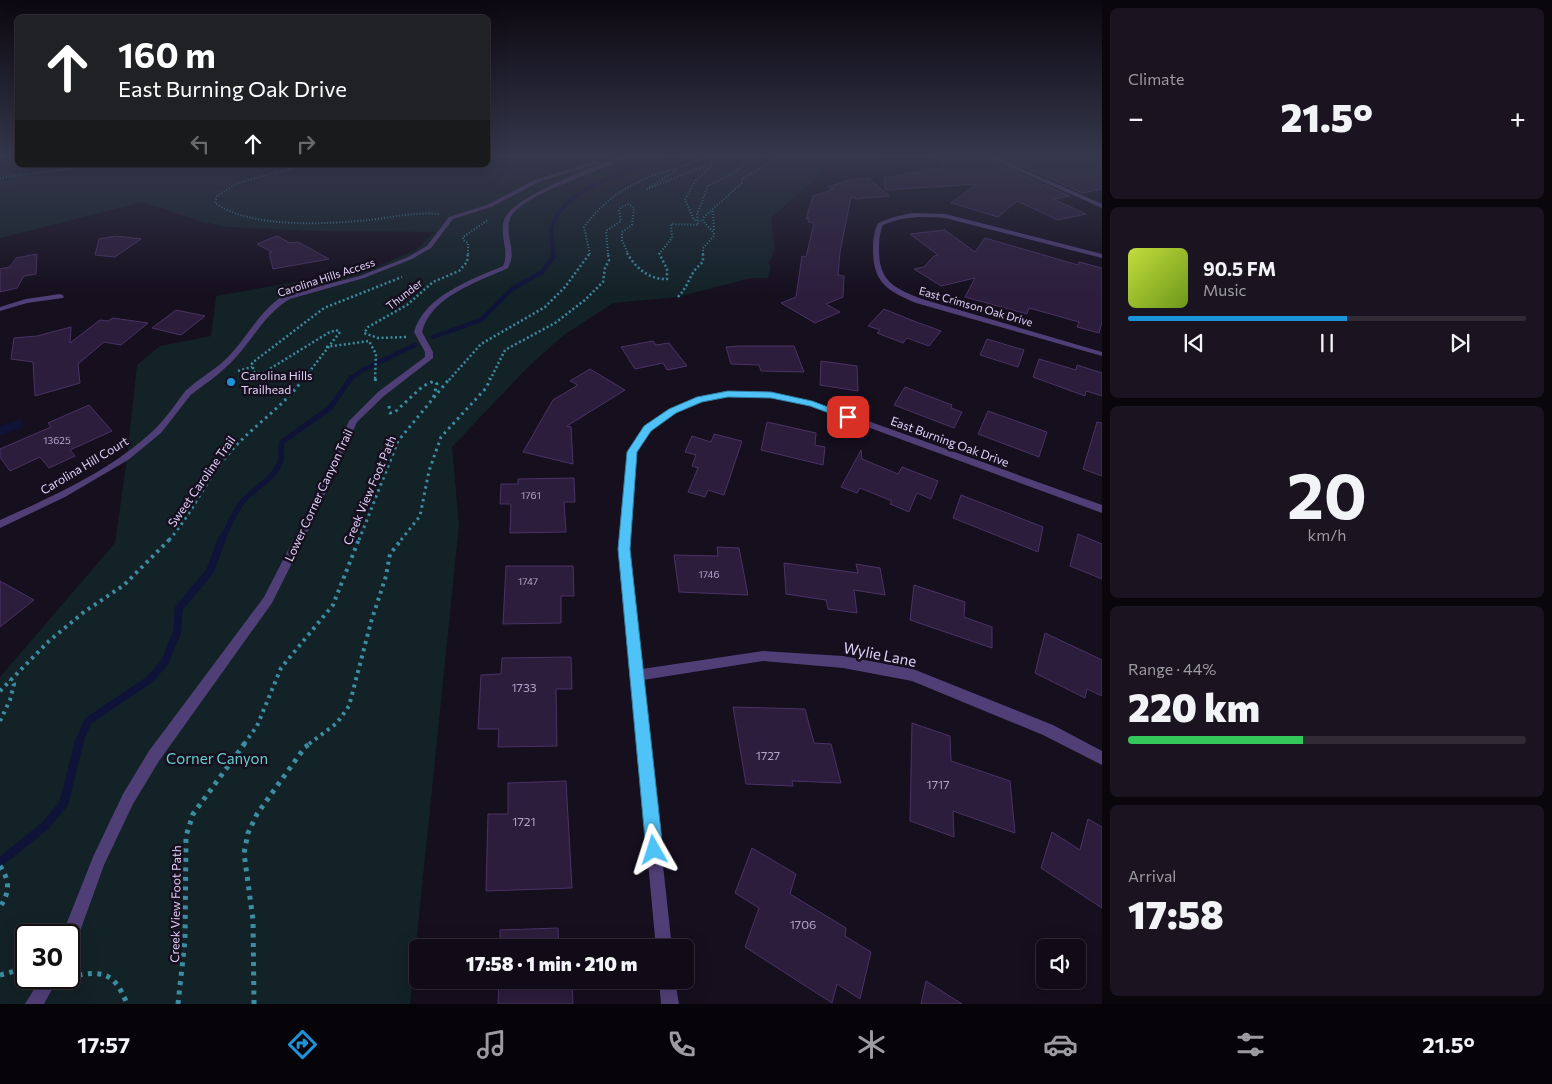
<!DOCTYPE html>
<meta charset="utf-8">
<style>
:root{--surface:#100b16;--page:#19141f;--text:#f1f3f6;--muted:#9c9ba1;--line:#302b35;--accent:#1c94db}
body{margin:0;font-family:Commissioner,sans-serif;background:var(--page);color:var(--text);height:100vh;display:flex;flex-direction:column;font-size:19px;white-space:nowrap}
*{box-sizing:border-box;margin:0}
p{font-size:16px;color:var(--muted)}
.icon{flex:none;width:28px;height:28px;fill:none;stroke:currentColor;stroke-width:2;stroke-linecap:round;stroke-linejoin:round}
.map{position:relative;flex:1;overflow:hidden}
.details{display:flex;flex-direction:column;gap:8px;padding:8px;background:#09060c;width:450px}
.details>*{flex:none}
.hud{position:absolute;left:15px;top:15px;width:475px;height:152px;border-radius:8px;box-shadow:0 5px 20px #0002,0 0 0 1px var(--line);background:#202124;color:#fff;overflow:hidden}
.tools{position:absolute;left:1036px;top:939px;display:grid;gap:10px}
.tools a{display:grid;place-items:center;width:50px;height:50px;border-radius:8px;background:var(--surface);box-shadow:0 5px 20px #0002,0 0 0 1px var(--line);font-size:25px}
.speed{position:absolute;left:15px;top:924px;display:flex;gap:10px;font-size:25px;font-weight:700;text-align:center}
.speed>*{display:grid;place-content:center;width:65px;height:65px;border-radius:50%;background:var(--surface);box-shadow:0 5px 20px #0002,0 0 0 1px var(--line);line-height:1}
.speed .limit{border:2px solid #111;border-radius:8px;background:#fff;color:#111}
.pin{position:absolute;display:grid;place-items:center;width:42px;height:42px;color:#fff;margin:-21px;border-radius:10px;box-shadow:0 2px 8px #0006}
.me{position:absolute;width:55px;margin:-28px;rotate:354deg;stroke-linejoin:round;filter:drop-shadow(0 0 4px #0008)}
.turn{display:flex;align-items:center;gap:18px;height:105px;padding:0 20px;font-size:22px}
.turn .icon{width:65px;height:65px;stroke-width:2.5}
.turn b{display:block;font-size:35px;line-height:42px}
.lanes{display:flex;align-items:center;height:48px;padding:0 20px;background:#0003;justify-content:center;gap:25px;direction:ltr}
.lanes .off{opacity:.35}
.big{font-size:38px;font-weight:800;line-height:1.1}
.details .widget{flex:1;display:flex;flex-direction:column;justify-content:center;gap:8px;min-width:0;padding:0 18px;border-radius:8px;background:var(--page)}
.details .dial{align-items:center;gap:0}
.dial b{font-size:65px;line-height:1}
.song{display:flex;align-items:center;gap:15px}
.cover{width:60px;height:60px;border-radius:8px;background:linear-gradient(135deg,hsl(70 70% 55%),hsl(80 70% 35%))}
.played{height:5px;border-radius:2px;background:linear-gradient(90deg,var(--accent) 55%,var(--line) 55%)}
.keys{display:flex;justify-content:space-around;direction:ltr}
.heat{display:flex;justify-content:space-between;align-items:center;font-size:28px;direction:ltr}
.charge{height:8px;border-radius:4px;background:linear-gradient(90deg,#34c759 44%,var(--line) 0)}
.trip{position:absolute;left:409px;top:939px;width:285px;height:50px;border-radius:8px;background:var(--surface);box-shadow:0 5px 20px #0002,0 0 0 1px var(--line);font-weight:800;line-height:50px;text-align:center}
.tab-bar{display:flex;height:80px;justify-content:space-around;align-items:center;background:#060409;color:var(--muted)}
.tab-bar .icon{width:35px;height:35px}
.tab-bar .current{color:var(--accent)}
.tab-bar b{font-size:22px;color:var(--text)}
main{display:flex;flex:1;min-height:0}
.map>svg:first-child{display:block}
.green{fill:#132227;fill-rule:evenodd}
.water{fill:#0f1337}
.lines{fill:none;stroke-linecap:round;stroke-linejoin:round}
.stream-far4{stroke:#0f1337;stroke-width:4}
.stream-far3{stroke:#0f1337;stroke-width:4.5}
.stream-far2{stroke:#0f1337;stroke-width:5.5}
.stream-far1{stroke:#0f1337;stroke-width:8}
.stream{stroke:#0f1337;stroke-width:9}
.building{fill:#2c1d3c;stroke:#4a3265}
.path-far4{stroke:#3c8da2;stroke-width:2;stroke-dasharray:1 2;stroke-linecap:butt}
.path-far3{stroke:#3c8da2;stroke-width:2.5;stroke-dasharray:2 2.5;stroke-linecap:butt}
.path-far2{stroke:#3c8da2;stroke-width:3;stroke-dasharray:2.5 4;stroke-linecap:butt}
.path-far1{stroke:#3c8da2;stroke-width:4;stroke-dasharray:3 4.5;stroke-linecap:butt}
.path{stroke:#3c8da2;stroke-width:5;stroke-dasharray:4 5.5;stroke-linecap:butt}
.lane{fill:#503f77;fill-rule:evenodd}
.street{fill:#503f77;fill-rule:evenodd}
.route{fill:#4fc3f7;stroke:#337fa1}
.poi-dot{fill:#1c94db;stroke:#150f1e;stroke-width:2}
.labels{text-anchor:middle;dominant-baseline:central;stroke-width:5;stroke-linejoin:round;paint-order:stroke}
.number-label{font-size:10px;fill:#b4a4ca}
.far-street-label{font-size:11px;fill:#e1d1f9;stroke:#150f1e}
.poi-label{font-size:12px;fill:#e1d1f9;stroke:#150f1e;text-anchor:start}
.street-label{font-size:12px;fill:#e1d1f9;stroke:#150f1e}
.near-number-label{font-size:12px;fill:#b4a4ca}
.near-street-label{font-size:15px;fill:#e1d1f9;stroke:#150f1e}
.near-park-label{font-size:15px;fill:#67cecf;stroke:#150f1e}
</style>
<main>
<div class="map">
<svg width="1102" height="1004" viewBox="0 0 1102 1004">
<rect width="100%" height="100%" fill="#150f1e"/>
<path class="green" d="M0,155H17L18,165H488V155H881L863,168H827L771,218L775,250L768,264L771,265L768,278H751L678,297L613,303L564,335L528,367L452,447L459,525L410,1004H0V677L115,543L126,466L137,365L160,346L211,336L216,296L374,268L416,250L435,232L319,231L226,227L199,221L143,202L0,238ZM26,935H69V978H26Z"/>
<polygon class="water" points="21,419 24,427 0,436 0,426"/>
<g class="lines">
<path class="stream-far4" d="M553,254C553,246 550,234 552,227C563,185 643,166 679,155"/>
<g class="stream-far3">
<polyline points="433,337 481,320 512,289 543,271 553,257 553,253"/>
<polyline points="349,380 363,370 415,345"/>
</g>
<path class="stream-far2" d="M222,540C228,528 234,511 243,501C254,488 271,481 279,465C284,457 279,450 282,442L330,408L351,378"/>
<polyline class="stream-far1" points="78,744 88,721 149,680 165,662 177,632 179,608 210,571 222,539"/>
<polyline class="stream" points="0,862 45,826 64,803 79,743"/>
</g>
<g class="building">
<polygon points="934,155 987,155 1002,166 1070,196 1053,199 1086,214 1058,220 1017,201 998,217 951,203 977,184 885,190 884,178 944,167"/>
<polygon points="998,155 1102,155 1102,189 1082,193"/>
<polygon points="869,178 889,196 856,199 851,197 840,252 838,275 844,276 843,297 826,304 840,312 815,323 781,303 796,297 802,256 806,257 814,223 808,222 809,219 806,219 813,196 834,189 828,187 852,179"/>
<polygon points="945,230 975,252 985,238 1078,265 1079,262 1102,268 1102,322 1099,333 1077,327 1079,322 1029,308 1027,314 965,297 975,278 941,286 914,269 924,267 934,256 938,255 910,234"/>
<polygon points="116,236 141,239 115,257 95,255 99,239"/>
<polygon points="277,236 290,243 298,242 329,259 273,269 269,253 272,252 257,244"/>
<polygon points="37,254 36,274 24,276 17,288 0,292 0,269 10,267 16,258"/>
<polygon points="884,309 911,320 941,331 929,346 907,338 903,343 877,333 880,330 868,326"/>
<polygon points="176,310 205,316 181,335 152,328"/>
<polygon points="113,318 148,323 121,345 104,342 78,364 80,383 35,396 33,362 11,359 14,338 37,336 71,327 70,343 100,320 108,321"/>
<polygon points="987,339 1024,350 1018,367 980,355"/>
<polygon points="653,341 656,345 669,343 687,366 667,370 663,363 635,369 621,347"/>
<polygon points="739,346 794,346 804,372 761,371 759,365 731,364 726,347"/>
<polygon points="1039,359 1076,370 1077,365 1102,373 1102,396 1086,391 1085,396 1033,377"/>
<polygon points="821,361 857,366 858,391 820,385"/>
<polygon points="590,369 625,390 567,426 571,427 573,464 523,452 553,400 578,385 570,381"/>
<polygon points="905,387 952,405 951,408 962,412 954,428 894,405"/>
<polygon points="89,405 112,431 70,450 75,456 49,468 40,457 10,471 0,457 0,449 51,427 48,423"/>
<polygon points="988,411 1047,432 1039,457 978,434"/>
<polygon points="767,422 816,433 815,445 825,447 823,465 761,450"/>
<polygon points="1097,422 1102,423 1102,476 1083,469"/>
<polygon points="714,434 742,441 724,495 708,490 705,497 688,492 698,468 692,466 696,455 685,452 692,436 711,442"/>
<polygon points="861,450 862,459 898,474 902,467 938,481 931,499 917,493 909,512 890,504 892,501 860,488 857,493 841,487"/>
<polygon points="574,478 575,502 564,502 566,532 510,533 511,504 500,504 501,484 518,484 518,479"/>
<polygon points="961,495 1043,527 1038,552 953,518"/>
<polygon points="1078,534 1102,544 1102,579 1070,566"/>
<polygon points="717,547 739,548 748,595 679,592 674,555 718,556"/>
<polygon points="784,563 858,573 856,564 880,568 885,595 854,590 857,613 828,609 826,600 786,594"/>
<polygon points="506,566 573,566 574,596 561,596 561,623 503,624"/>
<polygon points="0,581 34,600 0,627"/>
<polygon points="914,585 965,602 964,617 992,627 992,648 910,620"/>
<polygon points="1045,633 1102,660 1102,696 1087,689 1085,698 1035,673"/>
<polygon points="571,657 572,689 556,689 557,746 498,747 499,729 478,729 481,675 501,674 502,658"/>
<polygon points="733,707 805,709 814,743 831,744 841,783 792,781 793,786 746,784"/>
<polygon points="912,723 950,736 951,761 1010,781 1015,833 953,811 954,837 910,821"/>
<polygon points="566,781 572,888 486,891 488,814 508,814 508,783"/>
<polygon points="1088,819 1102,827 1102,908 1041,868 1052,832 1080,850"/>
<polygon points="752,848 796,874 790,894 846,928 845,936 871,952 860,999 837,984 832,1003 745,947 759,908 735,893"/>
<polygon points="558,928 559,948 500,948 500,930"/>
<polygon points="499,980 572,980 573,1004 498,1004"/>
<polygon points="926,981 962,1004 921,1004"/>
</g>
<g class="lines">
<g class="path-far4">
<path d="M304,165L238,183L217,196L215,203C252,229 326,224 370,220C393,217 415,212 439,214"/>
<polyline points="677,168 710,155"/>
<polyline points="0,178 97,165"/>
<polyline points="713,211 714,232"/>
<polyline points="468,254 468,243 463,240 463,237 488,220"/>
<path d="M590,254L584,227C603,201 625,186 655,175C663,173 670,169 678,169L647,189L712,163L713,165L696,180L685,199L694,220L703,221"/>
<polyline points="608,254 606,231 621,221 619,211 621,207 629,204 634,208 632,225 622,232 622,240 628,254"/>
<polyline points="659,254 672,238 671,224 698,225 697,214 708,186 737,171 753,155"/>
<polyline points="703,254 703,248 714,236 714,233 703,221 704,217 742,183 742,179 784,155"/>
</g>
<g class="path-far3">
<path d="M627,253C635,267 649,280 667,279V269L659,253"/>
<path d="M678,297C691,283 688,274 703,262V253"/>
<polyline points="406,337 378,338 364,333 368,327 407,305 433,282 459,271 467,262 468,253"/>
<polyline points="326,347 369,341 376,354 375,380"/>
<polyline points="238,371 252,367"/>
<polyline points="303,380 340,332 336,330 328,333 263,373 254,372 252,363 324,308 402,277"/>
<polyline points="449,380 481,344 545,307 565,287 590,253"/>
<polyline points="490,380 505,350 555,323 585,300 603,282 605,268 609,260 608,253"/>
</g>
<g class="path-far2">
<polyline points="375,381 376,378"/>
<polyline points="389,406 390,413 395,412 423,386 434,381 437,384 433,399"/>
<path d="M169,540C192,514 204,483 226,457C249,428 282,409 304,378"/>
<polyline points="359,540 398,441 450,378"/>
<polyline points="401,540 420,516 429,471 441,437 487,387 490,378"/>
</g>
<g class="path-far1">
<polyline points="0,691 49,641 84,612 124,585 170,539"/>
<polyline points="0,721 10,700 14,684 10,679"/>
<polyline points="244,744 257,726 281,668 333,605 359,539"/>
<polyline points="309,744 337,723 349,706 371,622 386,576 390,554 402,539"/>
</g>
<g class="path">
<path d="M0,866C10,881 10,892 0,907"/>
<polyline points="0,975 19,970 26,975"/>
<path d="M69,977C102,970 114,971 127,1004"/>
<polyline points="178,1004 185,940 186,836 193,814 245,743"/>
<polyline points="254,1004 253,920 244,853 248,833 257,814 305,747 311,743"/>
</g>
<g class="lane">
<path d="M624,155H631C607,170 519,194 510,219C504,236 518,251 508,268C478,282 431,296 422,332L433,352V358L384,396L357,422L314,519L272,603L159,761L133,804L104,865L75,945L69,947V935H62L93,857L123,794L149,751L264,597L304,519L349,421L378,392L425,357V352L414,332C425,295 471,280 503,266C510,251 499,235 504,220C511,197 600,164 624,155Z"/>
<path d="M596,161L601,162L539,182L491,207L453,219L431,248L412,259L364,278L290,299C266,313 255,336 237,356C224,371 208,382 192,394H186L185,392C197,379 214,371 227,358C248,337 259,311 284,295L360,276L408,257L427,246L449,217L487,205L535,180Z"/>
<polygon points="41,978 58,978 44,1004 25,1004"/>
</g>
<g class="street">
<polygon points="989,155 995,155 1007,162 1102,204 1102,208 1003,164"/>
<path d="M912,213L945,214L1102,254V258L945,218C923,216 903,216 883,225C879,234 879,243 879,253C880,283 897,289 922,299L1102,352V356L916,303C888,291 873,283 873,250C873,240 874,231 878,223L894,217Z"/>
<polygon points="60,294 64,296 63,298 27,303 0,311 0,307 26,299"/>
<path d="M189,389L193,392L161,433L128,460L65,497L0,528V520C54,496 112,470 155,429C167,417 176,403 186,390Z"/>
<polygon points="728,391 771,392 815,402 1102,505 1102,513 810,406 771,398 728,397 702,401 676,413 650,430 637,452 629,549 642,669 763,651 843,656 913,669 1053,725 1102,751 1102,765 1043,735 912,681 843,668 763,661 643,680 672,948 656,948 619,549 627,452 644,426 670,409 697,397"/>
<polygon points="659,980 675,980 679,1004 661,1004"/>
</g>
</g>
<linearGradient id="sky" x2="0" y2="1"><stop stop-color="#0c0810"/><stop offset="0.53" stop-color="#35374c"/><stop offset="1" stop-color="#35374c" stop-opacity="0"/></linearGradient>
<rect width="1102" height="295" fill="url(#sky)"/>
<polygon class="route" points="728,391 771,392 812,401 854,417 848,420 810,406 771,398 728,397 702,402 676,413 651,431 637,452 630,549 663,850 660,856 654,859 648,856 646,850 618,549 627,452 644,426 669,409 697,397"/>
<circle class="poi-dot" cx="231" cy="382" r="5"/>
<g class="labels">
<g class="number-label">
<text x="57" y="440">13625</text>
<text x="531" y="495">1761</text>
<text x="709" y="574">1746</text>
<text x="528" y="581">1747</text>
</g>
<g class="far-street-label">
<text transform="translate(326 277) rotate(-18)">Carolina Hills Access</text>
<text transform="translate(404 294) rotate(-38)">Thunder</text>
<text transform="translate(976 306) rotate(16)">East Crimson Oak Drive</text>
</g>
<g class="poi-label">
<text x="241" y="375">Carolina Hills<tspan x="241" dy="14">Trailhead</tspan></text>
</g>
<g class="street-label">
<text transform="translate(950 441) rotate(20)">East Burning Oak Drive</text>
<text transform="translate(84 465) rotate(-31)">Carolina Hill Court</text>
<text transform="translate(201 481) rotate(-55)">Sweet Caroline Trail</text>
<text transform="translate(369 490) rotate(-67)">Creek View Foot Path</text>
<text transform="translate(318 495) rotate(-65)">Lower Corner Canyon Trail</text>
<text transform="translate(175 904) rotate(-89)">Creek View Foot Path</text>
</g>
<g class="near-number-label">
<text x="524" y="687">1733</text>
<text x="768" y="755">1727</text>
<text x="938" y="784">1717</text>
<text x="524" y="821">1721</text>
<text x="803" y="924">1706</text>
</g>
<g class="near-street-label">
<text transform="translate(880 654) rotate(11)">Wylie Lane</text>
</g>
<g class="near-park-label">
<text x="217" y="758">Corner Canyon</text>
</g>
</g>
</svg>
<div class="tools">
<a><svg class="icon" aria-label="sound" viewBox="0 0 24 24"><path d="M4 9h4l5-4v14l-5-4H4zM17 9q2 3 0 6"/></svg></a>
</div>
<div class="speed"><div class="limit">30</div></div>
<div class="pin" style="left:848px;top:417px;background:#d93025"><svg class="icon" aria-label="arrive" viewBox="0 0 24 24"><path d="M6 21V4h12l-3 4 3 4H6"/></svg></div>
<svg class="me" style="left:654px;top:850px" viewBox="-20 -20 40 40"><path d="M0-17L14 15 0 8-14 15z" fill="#4fc3f7" stroke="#fff" stroke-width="4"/></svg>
<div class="trip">17:58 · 1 min · 210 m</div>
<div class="hud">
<div class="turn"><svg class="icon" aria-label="ahead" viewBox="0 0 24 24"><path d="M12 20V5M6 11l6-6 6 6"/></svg><div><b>160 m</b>East Burning Oak Drive</div></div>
<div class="lanes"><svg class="icon off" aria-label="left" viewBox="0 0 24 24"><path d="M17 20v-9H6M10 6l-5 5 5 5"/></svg><svg class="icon" aria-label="ahead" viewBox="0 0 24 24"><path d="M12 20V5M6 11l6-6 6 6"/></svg><svg class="icon off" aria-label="right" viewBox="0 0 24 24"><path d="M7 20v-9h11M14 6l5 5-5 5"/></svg></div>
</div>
</div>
<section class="details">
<div class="widget"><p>Climate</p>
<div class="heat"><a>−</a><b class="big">21.5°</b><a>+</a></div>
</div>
<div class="widget">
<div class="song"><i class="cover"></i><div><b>90.5 FM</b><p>Music</p></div></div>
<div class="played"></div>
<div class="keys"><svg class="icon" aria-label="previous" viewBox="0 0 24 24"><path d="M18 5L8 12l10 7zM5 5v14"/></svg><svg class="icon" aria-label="pause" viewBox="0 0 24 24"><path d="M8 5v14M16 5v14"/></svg><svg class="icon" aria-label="next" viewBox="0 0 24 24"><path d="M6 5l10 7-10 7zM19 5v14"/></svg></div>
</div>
<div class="widget dial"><b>20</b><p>km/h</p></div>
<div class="widget"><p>Range · 44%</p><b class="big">220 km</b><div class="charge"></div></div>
<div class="widget"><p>Arrival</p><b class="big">17:58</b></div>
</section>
</main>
<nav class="tab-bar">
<b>17:57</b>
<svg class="icon current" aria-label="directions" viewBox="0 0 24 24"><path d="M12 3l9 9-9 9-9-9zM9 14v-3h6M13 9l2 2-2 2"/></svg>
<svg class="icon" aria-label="music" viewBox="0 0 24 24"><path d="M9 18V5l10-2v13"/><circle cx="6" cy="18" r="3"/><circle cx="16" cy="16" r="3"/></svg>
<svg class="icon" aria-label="phone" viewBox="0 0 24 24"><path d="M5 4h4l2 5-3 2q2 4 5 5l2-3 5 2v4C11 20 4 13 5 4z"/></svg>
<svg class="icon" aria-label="climate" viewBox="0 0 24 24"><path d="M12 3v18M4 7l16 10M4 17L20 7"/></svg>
<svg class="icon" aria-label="car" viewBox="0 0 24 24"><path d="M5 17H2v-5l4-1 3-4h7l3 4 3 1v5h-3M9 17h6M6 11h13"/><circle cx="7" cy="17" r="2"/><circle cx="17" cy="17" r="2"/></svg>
<svg class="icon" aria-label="filters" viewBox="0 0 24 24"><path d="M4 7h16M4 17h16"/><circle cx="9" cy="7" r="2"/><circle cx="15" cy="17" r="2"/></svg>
<b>21.5°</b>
</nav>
